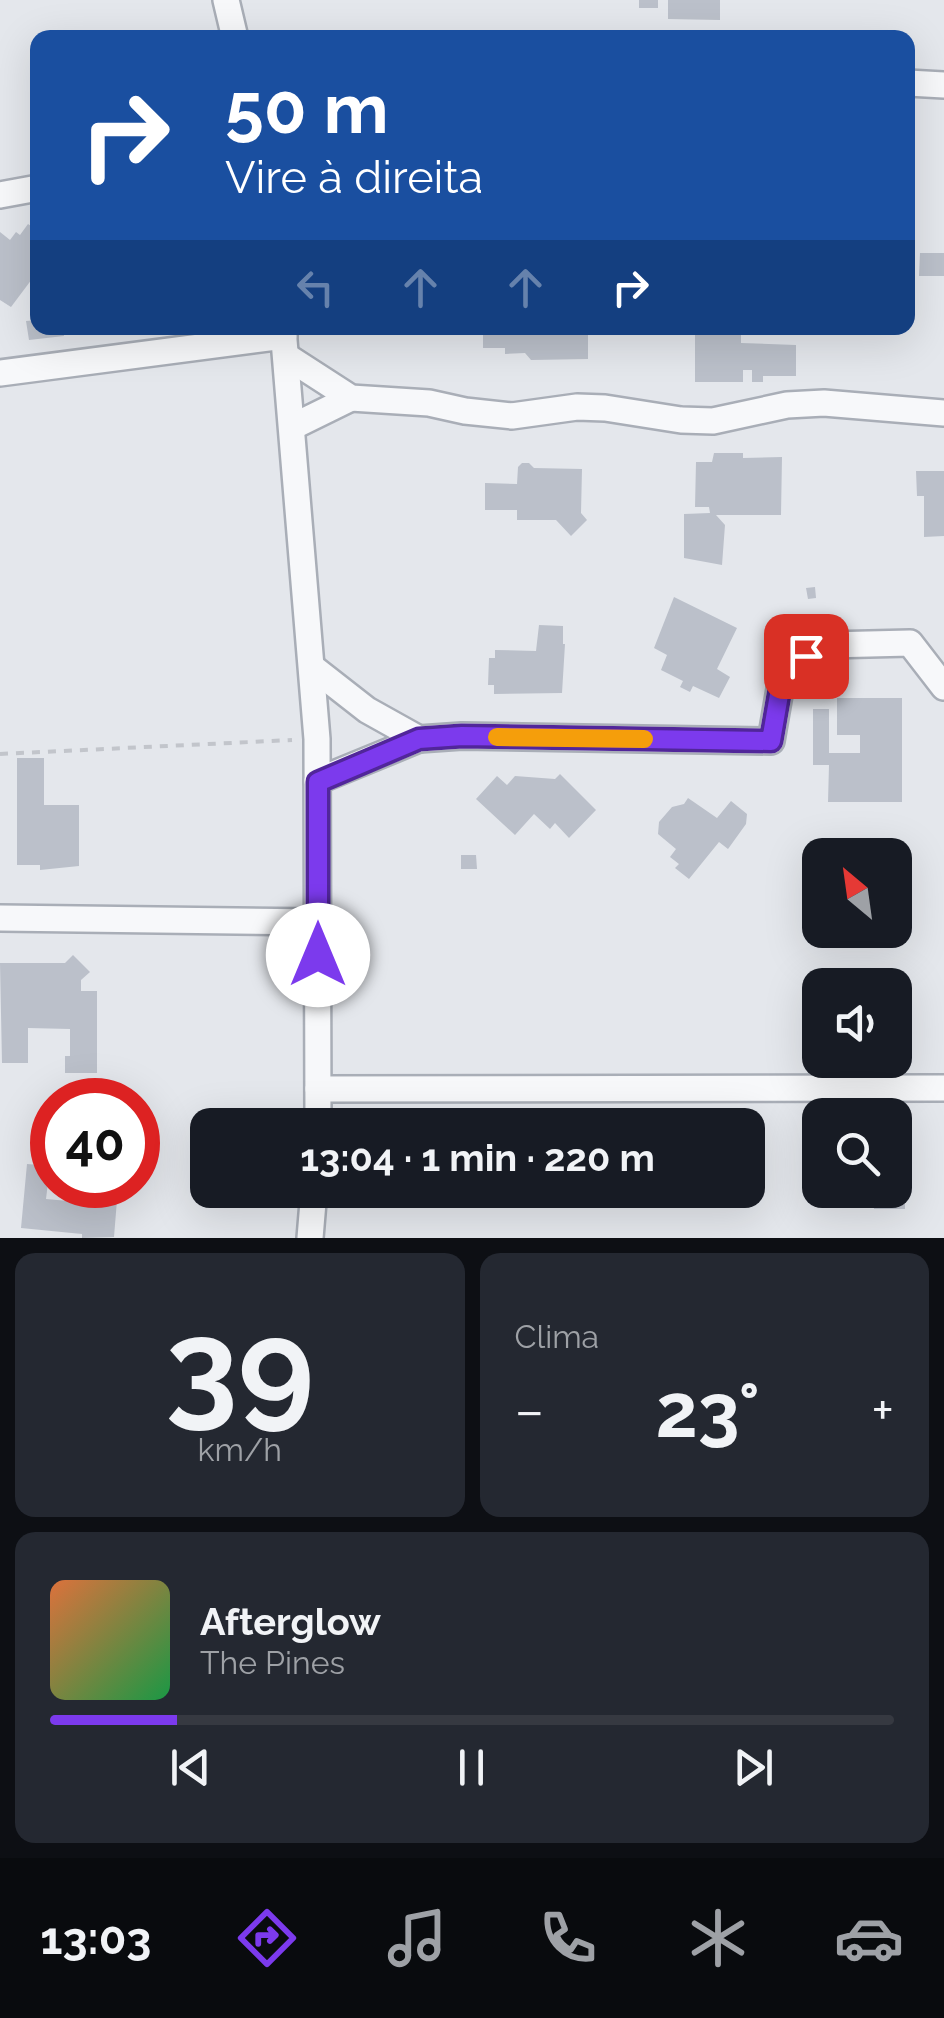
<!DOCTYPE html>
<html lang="pt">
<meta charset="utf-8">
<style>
:root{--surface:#171b24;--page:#242831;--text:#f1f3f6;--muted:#9ea1a6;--line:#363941;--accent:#7c3aed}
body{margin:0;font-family:Raleway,sans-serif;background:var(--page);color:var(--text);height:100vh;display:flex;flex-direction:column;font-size:38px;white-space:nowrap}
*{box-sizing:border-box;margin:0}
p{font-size:32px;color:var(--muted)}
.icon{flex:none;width:55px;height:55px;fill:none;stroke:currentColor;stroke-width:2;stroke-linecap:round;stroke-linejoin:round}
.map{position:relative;height:1238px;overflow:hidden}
.side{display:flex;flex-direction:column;gap:15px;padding:15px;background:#0d0f14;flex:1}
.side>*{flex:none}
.guide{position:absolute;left:30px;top:30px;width:885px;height:305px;border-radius:20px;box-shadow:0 10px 40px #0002;background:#1a4fa0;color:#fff;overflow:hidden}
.needle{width:65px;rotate:331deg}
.controls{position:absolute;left:802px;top:838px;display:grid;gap:20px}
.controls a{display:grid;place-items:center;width:110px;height:110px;border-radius:20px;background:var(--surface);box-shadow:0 10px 40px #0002;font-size:50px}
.speed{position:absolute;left:30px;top:1078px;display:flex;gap:20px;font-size:50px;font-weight:700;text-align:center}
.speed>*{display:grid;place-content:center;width:130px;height:130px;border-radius:50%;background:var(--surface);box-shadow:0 10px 40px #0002;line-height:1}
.speed .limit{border:15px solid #d22;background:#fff;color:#111}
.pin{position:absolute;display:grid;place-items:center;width:85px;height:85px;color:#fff;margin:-42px;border-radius:20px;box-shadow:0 5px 15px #0006}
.me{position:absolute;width:110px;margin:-55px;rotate:0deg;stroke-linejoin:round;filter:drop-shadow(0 0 8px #0008)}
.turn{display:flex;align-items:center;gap:35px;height:210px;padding:0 30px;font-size:45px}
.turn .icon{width:130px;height:130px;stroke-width:2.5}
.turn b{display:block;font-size:70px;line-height:85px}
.lanes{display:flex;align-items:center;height:95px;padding:0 30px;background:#0003;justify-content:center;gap:50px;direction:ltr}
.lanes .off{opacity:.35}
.big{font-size:75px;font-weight:700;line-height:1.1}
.side .widget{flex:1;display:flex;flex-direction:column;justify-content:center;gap:15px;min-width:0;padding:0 35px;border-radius:20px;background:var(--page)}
.side .dial{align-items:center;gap:0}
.dial b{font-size:130px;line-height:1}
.song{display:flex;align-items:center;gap:30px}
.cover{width:120px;height:120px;border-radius:15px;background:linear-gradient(135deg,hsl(20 70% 55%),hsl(140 70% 35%))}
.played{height:10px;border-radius:5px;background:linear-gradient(90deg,var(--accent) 15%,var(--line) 15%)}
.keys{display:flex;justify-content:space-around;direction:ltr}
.heat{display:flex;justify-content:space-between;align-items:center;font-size:55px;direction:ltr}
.side .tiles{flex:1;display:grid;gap:15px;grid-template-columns:1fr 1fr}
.widget:last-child{grid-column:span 2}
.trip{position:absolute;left:190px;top:1108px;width:575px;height:100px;border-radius:20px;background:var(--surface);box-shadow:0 10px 40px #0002;font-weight:700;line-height:100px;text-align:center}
.tab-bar{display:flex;height:160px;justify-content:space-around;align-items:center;background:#090b0e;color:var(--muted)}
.tab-bar .icon{width:70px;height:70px}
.tab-bar .active{color:var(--accent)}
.tab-bar b{font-size:45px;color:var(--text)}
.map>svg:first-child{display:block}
.building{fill:#bbc0ca}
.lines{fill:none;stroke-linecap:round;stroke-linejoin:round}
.minor-casing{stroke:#a9aeb7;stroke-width:30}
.path{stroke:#c2c5cb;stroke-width:4;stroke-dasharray:8 8;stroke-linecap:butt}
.minor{stroke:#f7f8fa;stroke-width:25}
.route-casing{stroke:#51269a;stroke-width:25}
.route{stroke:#7c3aed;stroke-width:18}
.slow{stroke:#f59e0b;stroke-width:18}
</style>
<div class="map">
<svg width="944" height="1238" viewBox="0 0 944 1238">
<rect width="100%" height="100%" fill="#e4e7ec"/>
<g class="building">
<rect x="639" y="0" width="19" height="8"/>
<polygon points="668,0 720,0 720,20 668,19"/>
<polygon points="28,224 38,231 38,271 11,307 0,300 0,232 10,240 16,232 20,235"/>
<polygon points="920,253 944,253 944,276 919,276"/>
<polygon points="38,320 38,328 63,328 64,336 29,340 26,321"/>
<polygon points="483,328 567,328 567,334 588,334 588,359 531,360 525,353 505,354 505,348 483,348"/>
<polygon points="695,328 741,328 741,343 796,345 796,376 763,376 763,382 752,382 752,370 743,370 743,382 695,382"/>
<polygon points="714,453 743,453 743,458 782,457 781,515 716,515 725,525 722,565 684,558 684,514 710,513 709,507 695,507 696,462 712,462"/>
<polygon points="522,463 529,463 534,468 582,469 581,513 587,520 571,536 556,520 517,520 517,510 485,510 485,483 517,484 518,467"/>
<polygon points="916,471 944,471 944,536 924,537 924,496 917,496"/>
<polygon points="815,587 816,598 808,599 806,588"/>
<polygon points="674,597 737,628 717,669 730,677 719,698 693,686 690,692 680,687 683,681 661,670 667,655 654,648"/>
<polygon points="539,625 563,626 563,644 565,644 562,693 494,694 494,685 488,685 489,658 495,658 495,650 536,651"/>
<polygon points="837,698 902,698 902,802 828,802 829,765 813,765 813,709 829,709 829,753 860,753 860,735 837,735"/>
<polygon points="17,758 44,758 44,805 79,805 79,866 40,870 40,865 17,865"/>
<polygon points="560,774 596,810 569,838 555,823 550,829 534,814 515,835 476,799 497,776 507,785 515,776 555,779"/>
<polygon points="688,798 717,818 731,801 747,814 746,824 728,849 719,842 689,879 675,868 679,864 670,857 676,849 658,834 659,822 672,807 684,804"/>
<polygon points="461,855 476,855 477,869 461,869"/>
<polygon points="73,955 90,972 81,980 81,991 97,991 97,1073 65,1073 65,1056 70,1056 70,1029 28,1028 28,1063 2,1063 0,963 65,963"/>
<polygon points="27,1164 50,1166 46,1199 80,1202 82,1185 113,1185 112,1200 117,1200 114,1237 82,1238 82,1234 21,1228"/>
<polygon points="873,1190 905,1190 905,1209 874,1209"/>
</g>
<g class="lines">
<g class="minor-casing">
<g id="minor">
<polyline points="226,0 235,38"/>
<polyline points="908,83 944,85"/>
<polyline points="0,195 38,188"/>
<polyline points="283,328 317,739 318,1125"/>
<polyline points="286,356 351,398 429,403 465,411 512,416 577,407 605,408 681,420 713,421 787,405 824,403 944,413"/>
<polyline points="0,373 284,336"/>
<polyline points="292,427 351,398"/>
<polyline points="312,667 367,710 419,739"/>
<polyline points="317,781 419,739 462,736 771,741 784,666 828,645 910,643 944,687"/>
<polyline points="0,918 318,922"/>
<polyline points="318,1089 944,1088"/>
<polyline points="310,1238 314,1190"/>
</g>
</g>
<polyline class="path" points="0,754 292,740"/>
<use href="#minor" class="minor"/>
</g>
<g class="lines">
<g class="route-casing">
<polyline id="route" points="318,955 318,782 419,739 462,736 771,741 784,666 806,656"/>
</g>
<use href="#route" class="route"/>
<polyline class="slow" points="497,737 644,739"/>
</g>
</svg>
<div class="controls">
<a><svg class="needle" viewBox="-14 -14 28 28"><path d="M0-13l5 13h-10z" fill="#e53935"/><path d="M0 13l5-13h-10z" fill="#9ea1a6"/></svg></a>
<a><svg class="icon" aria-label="sound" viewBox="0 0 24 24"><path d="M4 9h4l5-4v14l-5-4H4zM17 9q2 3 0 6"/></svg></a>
<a><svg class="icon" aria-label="search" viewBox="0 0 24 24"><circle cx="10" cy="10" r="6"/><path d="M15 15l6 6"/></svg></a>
</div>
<div class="speed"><div class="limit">40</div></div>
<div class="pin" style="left:806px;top:656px;background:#d93025"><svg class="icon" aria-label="arrive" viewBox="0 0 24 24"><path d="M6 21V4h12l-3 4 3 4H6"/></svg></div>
<svg class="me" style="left:318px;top:955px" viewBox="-20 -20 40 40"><circle r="19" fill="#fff"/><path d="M0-13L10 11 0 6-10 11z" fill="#7c3aed"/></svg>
<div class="trip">13:04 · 1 min · 220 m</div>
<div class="guide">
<div class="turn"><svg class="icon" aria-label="right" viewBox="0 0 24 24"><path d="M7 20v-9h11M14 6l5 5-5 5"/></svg><div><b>50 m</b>Vire à direita</div></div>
<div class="lanes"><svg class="icon off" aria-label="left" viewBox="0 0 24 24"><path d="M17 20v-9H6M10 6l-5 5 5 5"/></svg><svg class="icon off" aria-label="ahead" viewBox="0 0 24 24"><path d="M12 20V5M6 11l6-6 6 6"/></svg><svg class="icon off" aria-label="ahead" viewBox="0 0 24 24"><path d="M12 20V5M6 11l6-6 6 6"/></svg><svg class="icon" aria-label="right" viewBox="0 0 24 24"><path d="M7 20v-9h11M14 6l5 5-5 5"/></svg></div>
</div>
</div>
<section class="side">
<div class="tiles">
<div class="widget dial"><b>39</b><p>km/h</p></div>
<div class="widget"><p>Clima</p>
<div class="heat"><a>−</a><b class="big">23°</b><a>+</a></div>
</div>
<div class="widget">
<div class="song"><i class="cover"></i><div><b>Afterglow</b><p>The Pines</p></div></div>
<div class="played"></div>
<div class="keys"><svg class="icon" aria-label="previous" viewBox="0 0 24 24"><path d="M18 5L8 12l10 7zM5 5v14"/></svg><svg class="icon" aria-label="pause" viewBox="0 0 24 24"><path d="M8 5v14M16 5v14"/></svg><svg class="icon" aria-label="next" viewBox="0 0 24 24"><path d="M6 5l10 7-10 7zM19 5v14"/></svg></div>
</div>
</div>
</section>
<nav class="tab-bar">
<b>13:03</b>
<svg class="icon active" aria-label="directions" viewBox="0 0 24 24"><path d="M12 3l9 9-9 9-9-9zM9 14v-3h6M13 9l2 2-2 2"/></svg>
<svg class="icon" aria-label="music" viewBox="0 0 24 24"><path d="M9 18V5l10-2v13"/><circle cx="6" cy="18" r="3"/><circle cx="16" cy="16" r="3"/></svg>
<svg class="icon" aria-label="phone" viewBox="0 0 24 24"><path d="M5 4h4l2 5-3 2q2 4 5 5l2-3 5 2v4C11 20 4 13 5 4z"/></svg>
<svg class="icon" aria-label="climate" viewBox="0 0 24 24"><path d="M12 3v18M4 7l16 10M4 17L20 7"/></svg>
<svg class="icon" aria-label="car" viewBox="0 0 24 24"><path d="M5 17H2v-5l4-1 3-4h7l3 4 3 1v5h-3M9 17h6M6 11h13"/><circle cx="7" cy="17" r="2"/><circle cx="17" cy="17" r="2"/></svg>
</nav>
